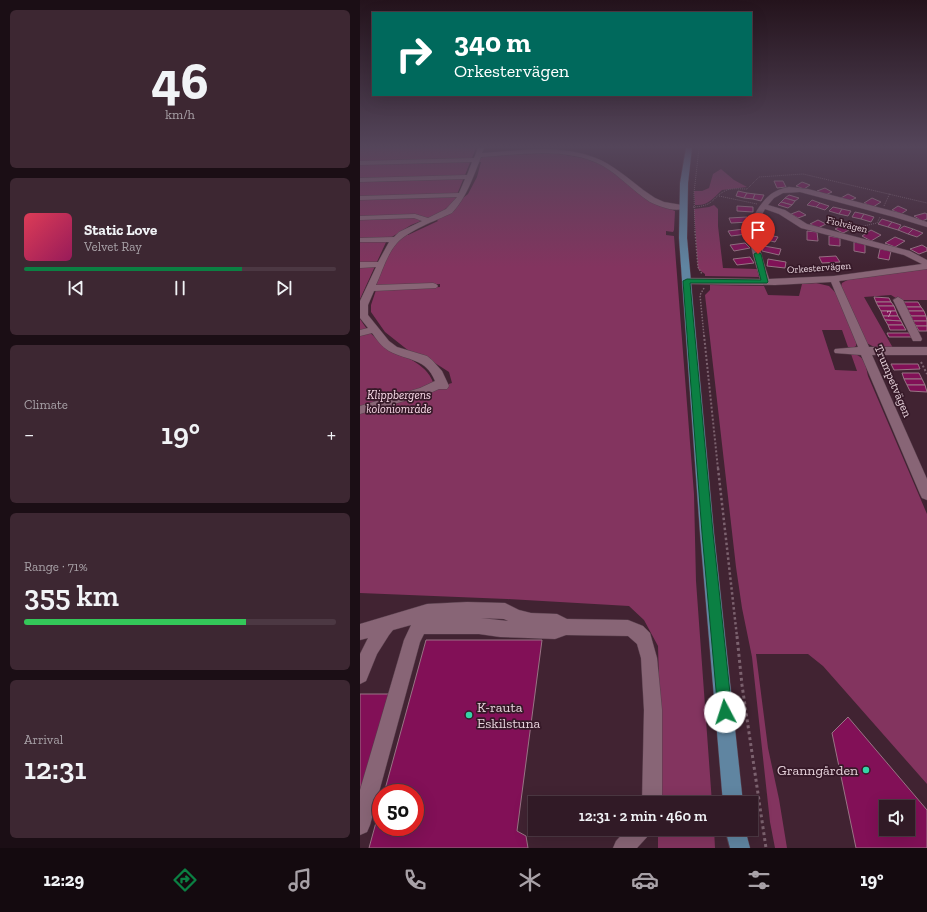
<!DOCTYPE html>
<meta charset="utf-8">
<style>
:root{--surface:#311a26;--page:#3d2732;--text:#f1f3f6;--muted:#a8a1a7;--line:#4c3843;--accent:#0b8043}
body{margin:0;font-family:"Zilla Slab",serif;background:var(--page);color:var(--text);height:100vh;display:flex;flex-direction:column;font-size:15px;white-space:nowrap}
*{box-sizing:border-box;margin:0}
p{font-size:13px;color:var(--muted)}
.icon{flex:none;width:22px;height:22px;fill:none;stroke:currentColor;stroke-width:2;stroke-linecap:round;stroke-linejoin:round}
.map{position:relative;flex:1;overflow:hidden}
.side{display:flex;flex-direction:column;gap:10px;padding:10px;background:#1b0e15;width:360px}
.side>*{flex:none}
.top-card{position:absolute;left:12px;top:12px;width:380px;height:84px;border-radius:0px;box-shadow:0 4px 16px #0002,0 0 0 1px var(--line);background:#00695c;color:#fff;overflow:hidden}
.controls{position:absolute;left:519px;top:800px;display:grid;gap:8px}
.controls a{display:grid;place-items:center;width:36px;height:36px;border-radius:0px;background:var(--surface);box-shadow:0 4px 16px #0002,0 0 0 1px var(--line);font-size:20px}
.speed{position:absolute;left:12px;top:784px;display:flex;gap:8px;font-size:20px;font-weight:700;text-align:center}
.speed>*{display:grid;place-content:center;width:52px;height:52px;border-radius:50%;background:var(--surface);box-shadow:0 4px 16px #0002,0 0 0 1px var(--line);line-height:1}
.speed .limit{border:6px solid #d22;background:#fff;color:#111}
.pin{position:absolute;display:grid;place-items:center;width:34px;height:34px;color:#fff;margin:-41px -17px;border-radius:50% 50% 50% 0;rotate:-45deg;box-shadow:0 0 4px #0007}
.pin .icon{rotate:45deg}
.me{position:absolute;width:44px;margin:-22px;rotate:355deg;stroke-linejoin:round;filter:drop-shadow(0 0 3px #0008)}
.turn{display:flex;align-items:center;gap:14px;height:84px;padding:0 16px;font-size:18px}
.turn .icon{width:52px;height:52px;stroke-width:2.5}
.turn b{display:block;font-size:28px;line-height:34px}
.big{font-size:30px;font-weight:600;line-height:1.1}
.side .tile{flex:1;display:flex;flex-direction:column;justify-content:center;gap:6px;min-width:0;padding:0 14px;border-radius:6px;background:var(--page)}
.side .dial{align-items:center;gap:0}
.dial b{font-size:52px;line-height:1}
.song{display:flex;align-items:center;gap:12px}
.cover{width:48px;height:48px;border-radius:6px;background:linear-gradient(135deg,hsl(350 70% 55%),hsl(330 70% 35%))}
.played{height:4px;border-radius:2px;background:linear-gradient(90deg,var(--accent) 70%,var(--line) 70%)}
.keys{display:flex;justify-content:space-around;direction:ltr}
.heat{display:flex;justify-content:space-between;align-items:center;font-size:22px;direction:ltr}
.charge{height:6px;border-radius:3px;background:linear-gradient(90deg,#34c759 71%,var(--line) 0)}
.trip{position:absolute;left:168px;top:796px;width:230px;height:40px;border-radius:0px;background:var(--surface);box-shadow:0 4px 16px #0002,0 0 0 1px var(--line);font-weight:600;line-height:40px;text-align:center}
.dock{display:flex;height:64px;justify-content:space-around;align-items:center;background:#140a0f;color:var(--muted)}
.dock .icon{width:28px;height:28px}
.dock .active{color:var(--accent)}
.dock b{font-size:18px;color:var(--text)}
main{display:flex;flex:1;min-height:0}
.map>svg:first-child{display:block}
.green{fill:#83345f}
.building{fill:#821057;stroke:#997485;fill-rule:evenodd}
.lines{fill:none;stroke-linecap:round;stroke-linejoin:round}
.minor-casing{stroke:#583f4c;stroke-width:1}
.major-casing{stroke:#583f4c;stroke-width:1}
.path-far4{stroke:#7c626f;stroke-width:1;stroke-dasharray:1 1;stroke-linecap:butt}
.path-far3{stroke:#7c626f;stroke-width:1.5;stroke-dasharray:1.5 1.5;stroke-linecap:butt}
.path-far2{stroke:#7c626f;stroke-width:2;stroke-dasharray:2 2;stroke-linecap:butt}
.path-far1{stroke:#7c626f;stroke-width:2.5;stroke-dasharray:2.5 2.5;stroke-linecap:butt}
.path{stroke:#7c626f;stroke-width:3;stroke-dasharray:3 3;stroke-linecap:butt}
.minor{fill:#886576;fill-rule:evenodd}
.major{fill:#6085a1;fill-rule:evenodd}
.route{fill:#0b8043;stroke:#07532c}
.poi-dot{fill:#34d4a8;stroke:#361928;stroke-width:1.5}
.labels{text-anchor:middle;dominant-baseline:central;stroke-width:3.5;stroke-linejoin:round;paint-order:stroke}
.far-street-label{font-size:10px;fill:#e6d2db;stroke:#361928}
.number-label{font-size:10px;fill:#cda2ba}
.street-label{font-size:12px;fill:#e6d2db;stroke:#361928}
.park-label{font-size:12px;font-style:italic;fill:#f9dae8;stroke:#361928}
.near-poi-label{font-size:14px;fill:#e6d2db;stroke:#361928;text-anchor:start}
</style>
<main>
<section class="side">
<div class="tile dial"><b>46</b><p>km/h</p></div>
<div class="tile">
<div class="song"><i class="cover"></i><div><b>Static Love</b><p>Velvet Ray</p></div></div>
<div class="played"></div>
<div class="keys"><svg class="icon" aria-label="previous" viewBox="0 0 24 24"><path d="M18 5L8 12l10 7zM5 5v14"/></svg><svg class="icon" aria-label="pause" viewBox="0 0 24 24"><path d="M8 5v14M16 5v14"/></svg><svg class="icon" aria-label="next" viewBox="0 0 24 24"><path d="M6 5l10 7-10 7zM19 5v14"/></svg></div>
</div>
<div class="tile"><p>Climate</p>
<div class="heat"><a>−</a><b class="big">19°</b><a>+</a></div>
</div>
<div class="tile"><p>Range · 71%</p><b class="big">355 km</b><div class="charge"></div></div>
<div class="tile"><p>Arrival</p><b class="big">12:31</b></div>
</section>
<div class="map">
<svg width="567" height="848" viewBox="0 0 567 848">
<rect width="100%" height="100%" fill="#412332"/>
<g class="green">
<polygon points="0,148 116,148 94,202 79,214 51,225 27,240 0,299"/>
<path d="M179,154H200L228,159L246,167L290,201L315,211L314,230L313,232L306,231V235L314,236L334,494L336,581L352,803H299L300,716L298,646L284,620L269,606L147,599L0,593V319C7,330 15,339 26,346C45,358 69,363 75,388L92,383L89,372L64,356L49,351L25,332L11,312V305L16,290L80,287V284L61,286H17V280L32,247L44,234L48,235L78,221L76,219L108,194L117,177L121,162H117L118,159L128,155Z"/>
<path d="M361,169L374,180L387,187L362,190C352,199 348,206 335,205L334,191H342L349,188L353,174Z"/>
<polygon points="354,205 358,209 358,226 363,268 397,269 399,277 345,276 345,274 338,269 334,209 349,207"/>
<polygon points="567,268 567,300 539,300 531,295 504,297 533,348 514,347 505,342 481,286 482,283 489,279"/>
<path d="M456,283L469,286L476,293L496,342V346L493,348L488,347L482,330H462L475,370L497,371L491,354C504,354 506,365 508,376L567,514V784L463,666L448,654H396L408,748L419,799L427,848H415L410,822L392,657L382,608L376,567L345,295L350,290V285L404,286L408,295L439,296L442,284Z"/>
<polygon points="298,829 354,829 355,848 298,848"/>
</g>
<g class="building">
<polygon points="414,181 423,181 426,187 417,188"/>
<polygon points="442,182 450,185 444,189 436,186"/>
<polygon points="465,188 472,192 465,195 457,191"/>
<polygon points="378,191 387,193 384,198 376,196"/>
<polygon points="387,193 395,194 393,199 384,198"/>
<polygon points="395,194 404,195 401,201 393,199"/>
<polygon points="488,194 496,198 489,201 481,198"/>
<polygon points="429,195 439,198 435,201 425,198"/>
<polygon points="425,198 435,201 432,205 421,202"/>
<polygon points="512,198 521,202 513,207 504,203"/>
<polygon points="452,200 460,203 456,207 447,205"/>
<polygon points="421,202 432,205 428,208 418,205"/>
<polygon points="460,203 469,206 465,210 456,207"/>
<polygon points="377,206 393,207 393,212 377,211"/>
<polygon points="538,206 547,210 541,214 532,210"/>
<polygon points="473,207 482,209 479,214 469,211"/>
<polygon points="482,209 491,211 488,216 479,214"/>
<polygon points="439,211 446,215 438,218 431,214"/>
<polygon points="495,212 504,214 501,219 492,217"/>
<polygon points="565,213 567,214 567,219 562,221 554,216"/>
<polygon points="504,214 514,217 511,222 501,219"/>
<polygon points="387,217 389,222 371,223 369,218"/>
<polygon points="522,219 532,222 528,227 518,224"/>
<polygon points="458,220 466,224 458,228 450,224"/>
<polygon points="532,222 541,225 538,230 528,227"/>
<polygon points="483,225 491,229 483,233 475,229"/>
<polygon points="544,226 553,229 548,234 538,230"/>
<polygon points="384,229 387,234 371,236 368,231"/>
<polygon points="553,229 563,233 557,237 548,234"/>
<polygon points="511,230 521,235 511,241 502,236"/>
<polygon points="447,231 457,232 458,241 447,240"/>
<polygon points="401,233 418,237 415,242 398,238"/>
<polygon points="469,236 480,238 480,246 469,245"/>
<polygon points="535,237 545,241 535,247 525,243"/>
<polygon points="494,242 505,244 505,253 494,251"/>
<polygon points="385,243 390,248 374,251 370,245"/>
<polygon points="562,245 567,248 567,251 559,254 550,249"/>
<polygon points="404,246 421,249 419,255 402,251"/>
<polygon points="520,249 531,251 529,260 518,258"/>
<polygon points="476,256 480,262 462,263 459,257"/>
<polygon points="390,257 394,263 377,265 373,259"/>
<polygon points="408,259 426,262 425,268 407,266"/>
<polygon points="514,297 529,298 531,302 516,302"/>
<polygon points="516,302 531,302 534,306 518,306"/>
<polygon points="543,302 558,302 561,307 546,307"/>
<polygon points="518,306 534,306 536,311 521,311"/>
<polygon points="546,307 561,307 564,311 548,311"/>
<polygon points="521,311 536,311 538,316 523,316"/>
<polygon points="548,311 564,311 566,316 551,316"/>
<polygon points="523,316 538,316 541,321 525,320"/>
<polygon points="551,316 566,316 567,321 553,321"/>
<polygon points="525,320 541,321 543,325 528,325"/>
<polygon points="553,321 567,321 567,326 556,326"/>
<polygon points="528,325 543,325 546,330 530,330"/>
<polygon points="556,326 567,326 567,331 559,331"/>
<polygon points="527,333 551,333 554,337 529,337"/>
<polygon points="531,364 558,364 560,369 534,370"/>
<polygon points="542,373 559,373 562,379 544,379"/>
<polygon points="544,379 562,379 565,385 547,385"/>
<polygon points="547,385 565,385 567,392 550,391"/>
<polygon points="66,640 182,640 157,831 166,836 168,848 9,848 21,804 21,827 55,827 55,793 24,793"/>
<polygon points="0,694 29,694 0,794"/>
<path d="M488,717L567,810V848H496L472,733ZM526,807H548V829H526Z"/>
</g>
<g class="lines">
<g class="minor-casing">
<g id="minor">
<path d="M118,148H124L122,153C163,151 211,142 248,164C265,174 279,188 295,198L304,202L322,205L326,207C317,214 299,206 290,202C273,191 260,176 243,166C207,146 160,155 121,157C113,177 107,197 92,213C75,221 49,230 37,243C27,254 22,272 16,285L73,283L76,284L78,286L76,288L14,291L8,305V315L29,341L37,347L67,356L72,360L82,371L89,386L87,389H79L68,394L0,414V406L60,388L75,381C66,358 48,361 29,351C22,347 17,340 12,333L0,336V330L8,328L0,318V301L16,267L0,268V262H18L29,242H0V238L34,237L39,232L62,221L54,218L0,220V216L55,214L68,218L86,209L97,197L0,200V196L99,193L105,179L0,182V178L107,175L112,162L0,165V161L114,158Z"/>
<path d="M429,187L448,189L540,213L567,222V227L534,217L440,192L423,193L414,198L408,205L425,210L447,224L550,251L567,260V269L479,281L509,347H567V355H512L567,479V500L562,498L560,494L501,355L475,353L474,351L475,349L498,347L471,282L415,285L327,284L322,281L327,278L400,279C392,250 381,228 403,202C410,193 418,189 429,187ZM405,209L419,214L441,228L544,255L562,264L474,276L409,279C402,256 391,232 405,209Z"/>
<polygon points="538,297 543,300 562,339 561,341 553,341 552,339 533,300"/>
<path d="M107,602L145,603L159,610L171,613L197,614L207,619L268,620L283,626L290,633L297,658L302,710V803H282L284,710L281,658L277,644L268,636L206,635L195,639L140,637L119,634H64L60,642L10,825L7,832L0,835V790L44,640L51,625L33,630L29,635L17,654L6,681L0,684V654L8,638L0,640V624L67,604ZM121,618L144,619L148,621Z"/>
<polygon points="267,829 291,829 288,836 277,848 253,848 256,841"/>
</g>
</g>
<g class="major-casing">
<g id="major">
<polygon points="326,148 332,148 328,183 327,238 354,533 383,803 363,803 340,533 319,238 320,183"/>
<polygon points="365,829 385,829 390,848 370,848"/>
</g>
</g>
<g class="path-far4">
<polyline points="359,196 397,204"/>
<polyline points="524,206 530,193"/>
<path d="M333,207C356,206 351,197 367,190C373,188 381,189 387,189L399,177L443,174L567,203"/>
<polyline points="495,231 499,227 517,223 520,217"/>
<polyline points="335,232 334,193 339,148"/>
</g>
<g class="path-far3">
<polyline points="335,231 338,267 342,274"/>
<polyline points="344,288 340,295 344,336"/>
</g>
<g class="path-far2">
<polyline points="344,335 358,469"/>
<polyline points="561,362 567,374"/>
</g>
<polyline class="path-far1" points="358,468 377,637"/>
<polyline class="path" points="377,636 382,685 406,848"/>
<use href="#minor" class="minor"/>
<use href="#major" class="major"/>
</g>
<linearGradient id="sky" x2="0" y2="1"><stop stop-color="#24131c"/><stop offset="0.55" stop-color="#54455a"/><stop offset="1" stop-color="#54455a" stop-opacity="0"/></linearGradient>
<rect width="567" height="267" fill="url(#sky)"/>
<polygon class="route" points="398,252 401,254 408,282 407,283 330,283 353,533 372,712 370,717 365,719 360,717 358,712 342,533 323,281 327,279 401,280 394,254"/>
<g class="poi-dot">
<circle cx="109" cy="715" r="4"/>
<circle cx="506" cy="770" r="4"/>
</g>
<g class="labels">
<g class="far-street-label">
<text transform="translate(487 225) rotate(14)">Fiolvägen</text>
<text transform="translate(459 268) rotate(-4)">Orkestervägen</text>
</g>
<g class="number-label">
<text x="529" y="313">7</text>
</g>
<g class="street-label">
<text transform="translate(533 381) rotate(67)">Trumpetvägen</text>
</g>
<g class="park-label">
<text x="39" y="395">Klippbergens<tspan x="39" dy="14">koloniområde</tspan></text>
</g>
<g class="near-poi-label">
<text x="117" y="707">K-rauta<tspan x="117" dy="16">Eskilstuna</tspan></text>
<text x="498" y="770" text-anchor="end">Granngården</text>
</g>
</g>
</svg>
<div class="controls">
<a><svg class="icon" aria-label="sound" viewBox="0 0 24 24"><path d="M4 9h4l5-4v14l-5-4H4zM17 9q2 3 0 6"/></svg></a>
</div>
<div class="speed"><div class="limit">50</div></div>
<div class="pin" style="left:398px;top:254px;background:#d93025"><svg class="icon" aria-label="arrive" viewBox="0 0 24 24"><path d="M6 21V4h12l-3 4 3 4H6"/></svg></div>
<svg class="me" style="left:365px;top:712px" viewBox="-20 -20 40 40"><circle r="19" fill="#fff"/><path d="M0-13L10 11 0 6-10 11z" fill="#0b8043"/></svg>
<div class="trip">12:31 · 2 min · 460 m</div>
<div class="top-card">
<div class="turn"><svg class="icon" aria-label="right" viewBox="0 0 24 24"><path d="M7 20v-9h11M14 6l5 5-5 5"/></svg><div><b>340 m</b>Orkestervägen</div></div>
</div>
</div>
</main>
<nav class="dock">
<b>12:29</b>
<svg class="icon active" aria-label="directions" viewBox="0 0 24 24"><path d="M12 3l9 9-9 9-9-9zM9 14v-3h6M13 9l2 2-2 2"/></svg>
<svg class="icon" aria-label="music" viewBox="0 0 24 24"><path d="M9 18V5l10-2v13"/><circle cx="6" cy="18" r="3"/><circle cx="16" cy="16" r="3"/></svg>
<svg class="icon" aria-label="phone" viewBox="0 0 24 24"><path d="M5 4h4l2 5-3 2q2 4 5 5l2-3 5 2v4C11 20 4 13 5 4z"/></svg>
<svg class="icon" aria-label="climate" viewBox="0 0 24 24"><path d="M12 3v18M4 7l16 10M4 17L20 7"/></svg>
<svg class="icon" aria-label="car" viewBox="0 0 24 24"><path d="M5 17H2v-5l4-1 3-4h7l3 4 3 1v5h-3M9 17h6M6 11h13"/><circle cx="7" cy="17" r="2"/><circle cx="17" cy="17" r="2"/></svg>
<svg class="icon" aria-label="filters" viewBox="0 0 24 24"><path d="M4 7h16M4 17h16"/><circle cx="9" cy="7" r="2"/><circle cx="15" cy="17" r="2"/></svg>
<b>19°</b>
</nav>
